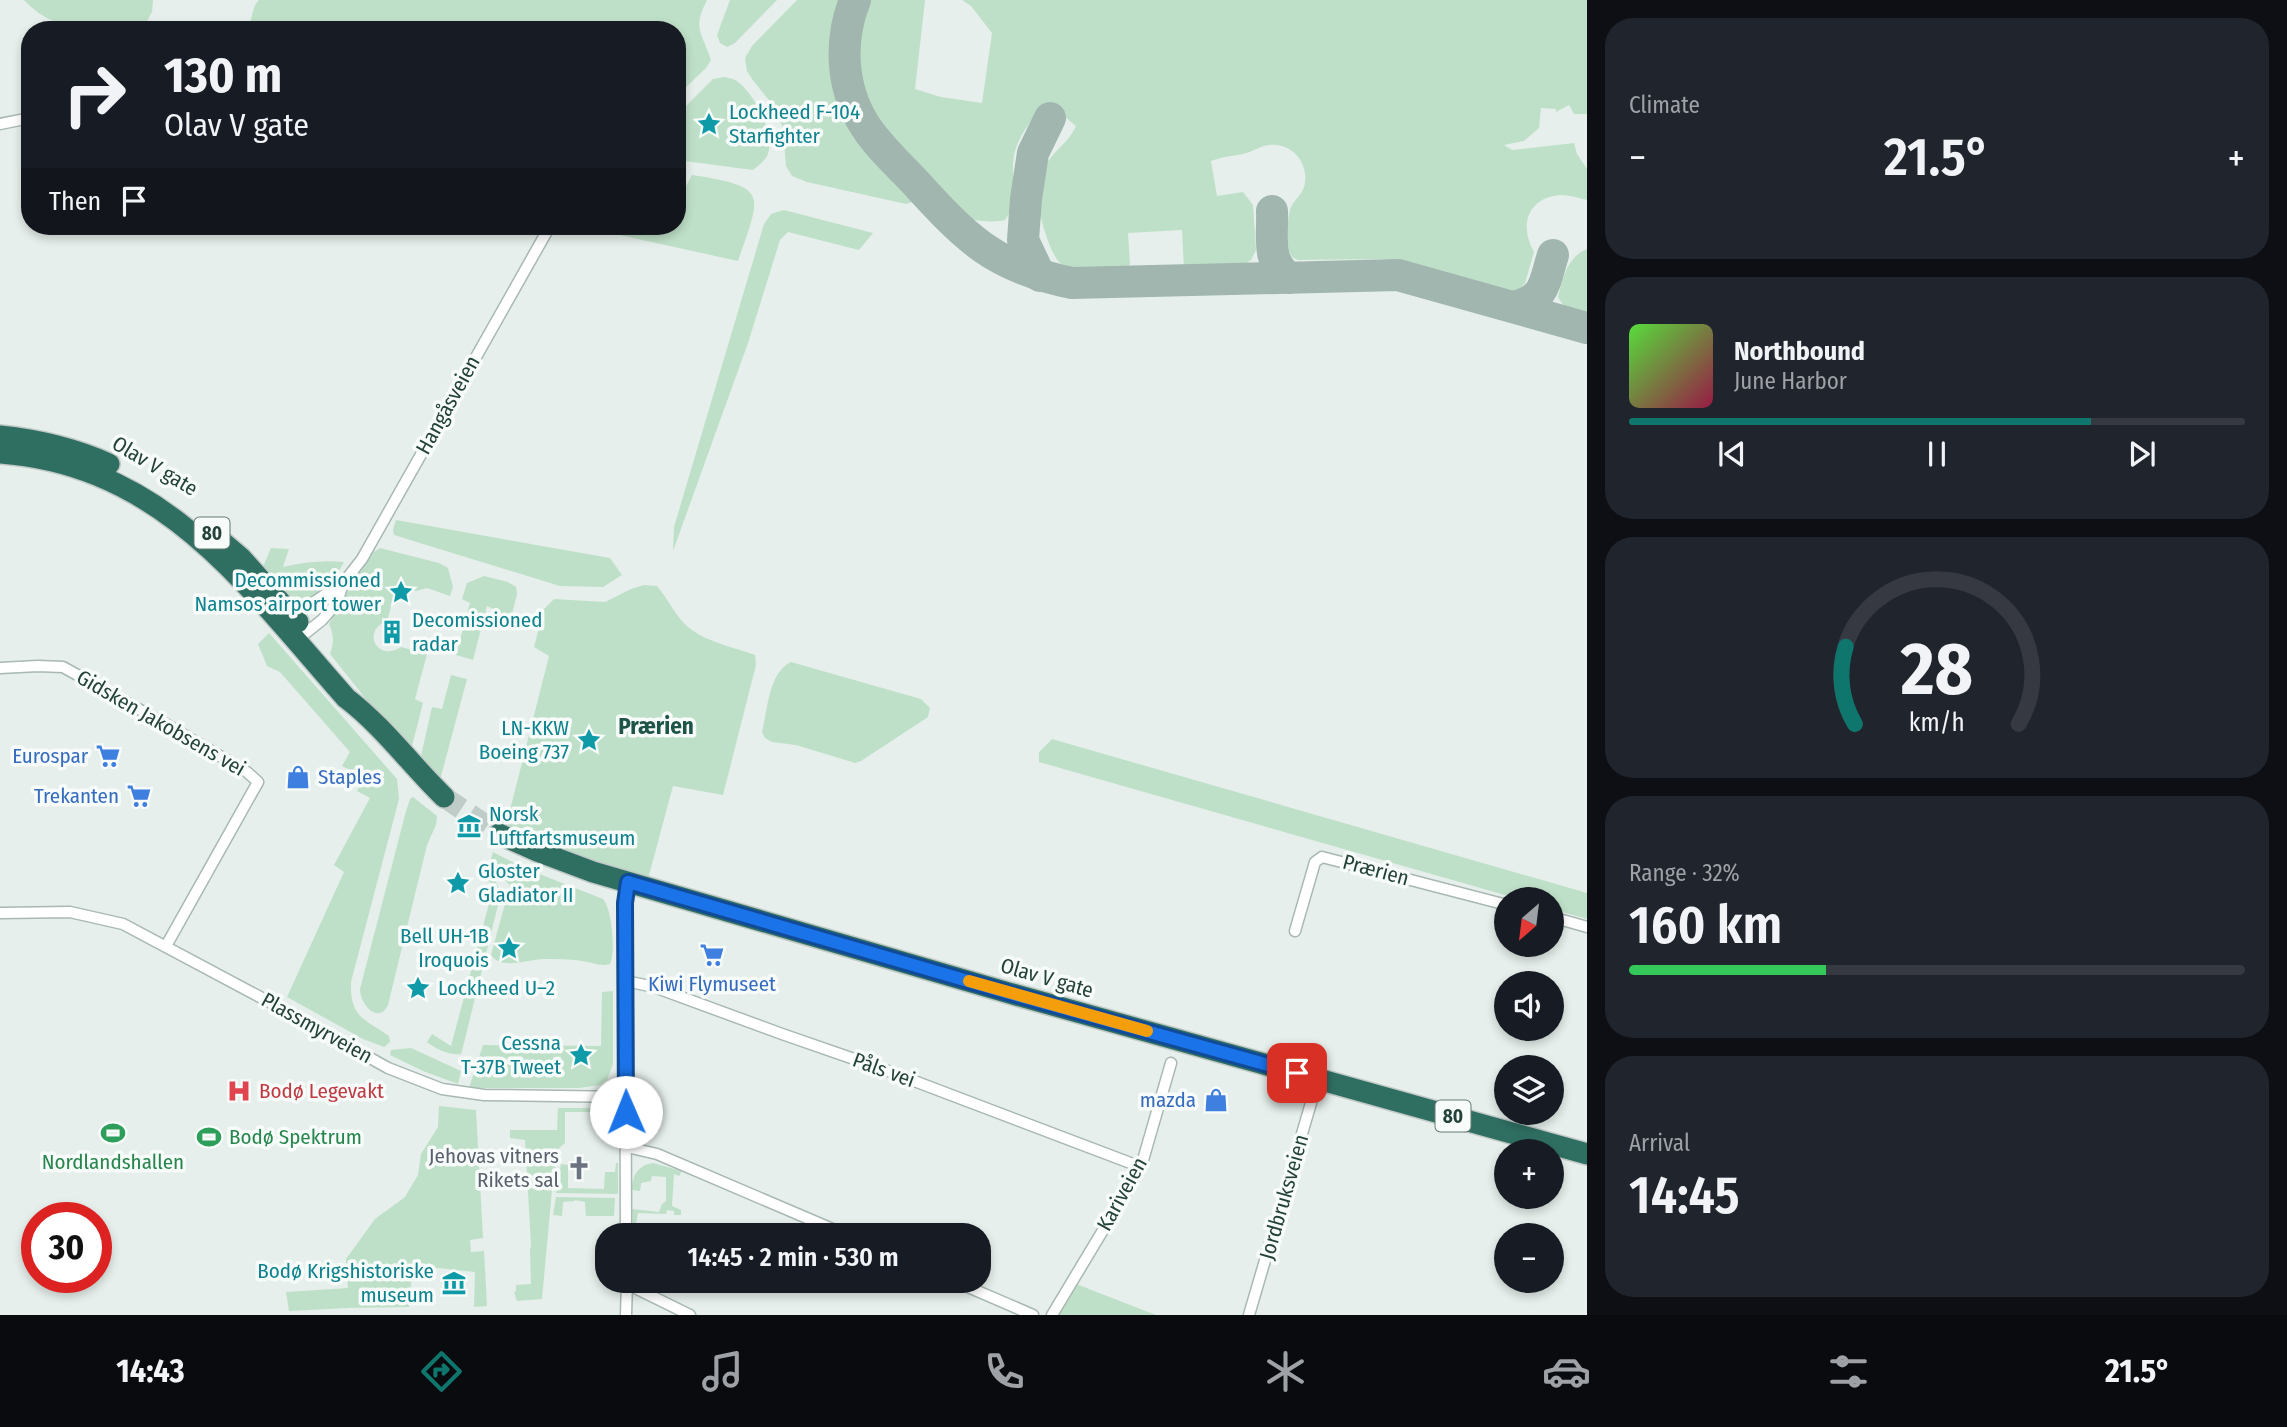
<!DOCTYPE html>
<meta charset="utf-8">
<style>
:root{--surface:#171b24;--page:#20242c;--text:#f1f3f6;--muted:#9ea1a6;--line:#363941;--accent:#0f766e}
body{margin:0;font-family:"Fira Sans Condensed",sans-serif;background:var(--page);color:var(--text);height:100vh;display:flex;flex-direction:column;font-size:26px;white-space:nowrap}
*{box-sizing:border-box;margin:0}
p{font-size:23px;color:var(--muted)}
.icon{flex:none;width:38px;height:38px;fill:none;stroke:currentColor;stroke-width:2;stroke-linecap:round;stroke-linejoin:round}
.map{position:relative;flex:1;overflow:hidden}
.side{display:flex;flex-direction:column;gap:18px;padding:18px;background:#0d0f14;width:700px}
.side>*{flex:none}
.banner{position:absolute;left:21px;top:21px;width:665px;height:214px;border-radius:28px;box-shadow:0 4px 10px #0003;background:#171b24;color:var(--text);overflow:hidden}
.needle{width:46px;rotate:208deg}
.controls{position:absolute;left:1494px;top:887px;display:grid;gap:14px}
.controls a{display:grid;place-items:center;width:70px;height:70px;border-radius:50%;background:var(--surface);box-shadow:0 4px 10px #0003;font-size:35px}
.speed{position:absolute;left:21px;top:1202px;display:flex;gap:14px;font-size:35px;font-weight:700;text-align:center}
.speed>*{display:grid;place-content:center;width:91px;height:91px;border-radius:50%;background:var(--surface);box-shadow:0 4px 10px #0003;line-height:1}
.speed .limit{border:10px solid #d22;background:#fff;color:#111}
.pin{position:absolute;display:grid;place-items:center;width:60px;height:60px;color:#fff;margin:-30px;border-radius:14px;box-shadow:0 4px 10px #0006}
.me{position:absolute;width:77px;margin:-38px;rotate:359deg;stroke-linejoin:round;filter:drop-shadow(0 0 5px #0008)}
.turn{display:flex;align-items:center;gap:24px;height:147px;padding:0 28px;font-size:32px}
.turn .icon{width:91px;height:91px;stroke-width:2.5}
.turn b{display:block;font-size:49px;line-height:60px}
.then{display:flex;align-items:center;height:66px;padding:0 28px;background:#0003;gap:14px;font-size:26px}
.big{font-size:52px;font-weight:600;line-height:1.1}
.side .widget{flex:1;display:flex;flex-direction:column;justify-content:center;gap:10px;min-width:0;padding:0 24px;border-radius:28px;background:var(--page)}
.side .dial{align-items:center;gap:0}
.dial svg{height:182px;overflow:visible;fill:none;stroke:var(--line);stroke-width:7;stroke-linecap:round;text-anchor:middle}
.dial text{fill:var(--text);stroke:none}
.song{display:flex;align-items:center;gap:21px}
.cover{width:84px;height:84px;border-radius:10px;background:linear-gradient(135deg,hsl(110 70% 55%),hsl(340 70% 35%))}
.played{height:7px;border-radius:4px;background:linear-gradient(90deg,var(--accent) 75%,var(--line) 75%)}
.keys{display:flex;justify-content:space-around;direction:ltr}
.heat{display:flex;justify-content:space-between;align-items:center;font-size:38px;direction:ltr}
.charge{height:10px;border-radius:5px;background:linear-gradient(90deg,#34c759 32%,var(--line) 0)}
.trip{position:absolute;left:595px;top:1223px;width:396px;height:70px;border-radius:28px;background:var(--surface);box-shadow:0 4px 10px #0003;font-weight:600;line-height:70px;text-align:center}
.tabs{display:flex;height:112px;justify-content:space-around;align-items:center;background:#090b0e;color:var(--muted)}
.tabs .icon{width:49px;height:49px}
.tabs .current{color:var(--accent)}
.tabs b{font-size:32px;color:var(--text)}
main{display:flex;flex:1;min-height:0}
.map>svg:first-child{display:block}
.green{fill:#bfe0c8}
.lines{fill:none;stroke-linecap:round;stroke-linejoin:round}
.taxiway{stroke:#a2b6b0;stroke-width:32}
.highway-tunnel{stroke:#bfccc8;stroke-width:21;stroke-dasharray:21 10;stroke-linecap:butt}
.street-casing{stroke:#a8b8b2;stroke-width:13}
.highway-casing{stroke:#c2cac8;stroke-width:24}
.street{stroke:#fff;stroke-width:10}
.highway{stroke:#2f6f62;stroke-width:21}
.route-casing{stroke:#114b97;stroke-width:18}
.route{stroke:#1a73e8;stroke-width:12}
.slow{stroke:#f59e0b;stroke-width:12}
.labels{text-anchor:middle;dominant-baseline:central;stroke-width:7;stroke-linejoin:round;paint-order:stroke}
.shield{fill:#f7fbf9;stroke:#637a73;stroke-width:2}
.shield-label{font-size:19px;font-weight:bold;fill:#24423a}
.culture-label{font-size:21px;fill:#0d838f;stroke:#f7fbf9;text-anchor:start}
.street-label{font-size:21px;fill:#24423a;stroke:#f7fbf9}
.shop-label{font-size:21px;fill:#366cbe;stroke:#f7fbf9;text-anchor:end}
.health-label{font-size:21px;fill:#be3a42;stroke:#f7fbf9;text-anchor:start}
.leisure-label{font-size:21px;fill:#27864d;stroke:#f7fbf9;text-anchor:start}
.worship-label{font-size:21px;fill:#5b616d;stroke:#f7fbf9;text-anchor:end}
.neighbourhood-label{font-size:23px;font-weight:bold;fill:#1f5548;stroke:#f7fbf9}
</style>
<main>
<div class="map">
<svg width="1587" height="1315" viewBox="0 0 1587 1315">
<rect width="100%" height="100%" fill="#e6efeb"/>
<g class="green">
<path d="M24,0H153L152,12L142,30C99,30 56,35 24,0Z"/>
<path d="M259,0H707C692,29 702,32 711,60L706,68L677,96V30H247C253,20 251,8 259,0Z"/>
<polygon points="730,0 777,0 735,43 727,47 720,43 717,35"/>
<path d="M797,0H840C822,46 830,101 859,140C875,162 897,181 915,201L906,204L807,182L792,176L786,166L783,128L775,108L752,79L747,71L745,58L752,46Z"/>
<path d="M869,0H925L915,89L941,97L982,103L992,33L971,6L962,0H1587V114H1574L1569,105L1556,112V109L1541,108L1539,128L1524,141L1504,145L1512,150L1574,143L1577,154L1587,169V200C1579,198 1568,195 1560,195C1527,198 1519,226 1534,252L1525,283L1519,290L1508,292L1409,263L1381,259L1298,260C1294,258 1292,258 1290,253C1286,245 1287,213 1292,205C1297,197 1304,193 1305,182C1308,161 1290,142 1269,145C1260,146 1252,152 1243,154C1232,156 1221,157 1211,161L1217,196L1243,192L1253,205L1256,250L1251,260L1242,266L1229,269H1184L1182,230L1128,233L1130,264L1125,271C1108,272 1073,274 1060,263C1050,254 1039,215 1038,201C1038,191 1040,178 1044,169C1053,149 1067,146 1076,126L1048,103C1031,119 1013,141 1013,166C1013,189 1020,199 1005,220C992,223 975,221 963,217C954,214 889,139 880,127C871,114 863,99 859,84C853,54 859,27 869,0Z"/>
<path d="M724,77C727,78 731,78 735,80C753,90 775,133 768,154C765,161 759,165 753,170L677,160V115L713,79Z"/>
<path d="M692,175C770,187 761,193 738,261L597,230L595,226H677V203Z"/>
<polygon points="784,210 873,233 859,250 788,232 780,240 748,343 673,551 674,527 764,224 771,214"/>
<path d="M1587,249V315L1563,305L1558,297C1563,278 1567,257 1587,249Z"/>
<polygon points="396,520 610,558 622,575 603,587 560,586 394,535 393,530"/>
<path d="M271,548L289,549L283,567C304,562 323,560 344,562C331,585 320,601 291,602L262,569Z"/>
<path d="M380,548L439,563L448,568L453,587L450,596L427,588L416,591L397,585L387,621C361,630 377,663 401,647L427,654L415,699L423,703L410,754L330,654C334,643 334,635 329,624L369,555Z"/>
<polygon points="484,576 508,582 516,587 517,594 511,618 487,606 473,660 456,655 470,603 462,599 467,583"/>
<path d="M644,585L657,586C668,599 675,615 687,626C705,642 733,647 755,655L756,665L723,795L673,786L648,879L590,861L501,827L504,817L508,818L549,656L534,647L544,609L554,599L605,602L631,589Z"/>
<path d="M269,633L397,779L399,799L351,982C350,1017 363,1018 389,1036L390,1042L384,1047L363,1039L287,997L344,872L334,865L370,798L357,791L364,777L342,766L350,752L280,672L267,666L258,644Z"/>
<path d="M791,662L921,699L930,708L928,717L861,761L855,763L796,745L772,742L765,738L762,732C768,710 768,673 791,662Z"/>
<polygon points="451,675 467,679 440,780 420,760 432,707 442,709"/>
<polygon points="1052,739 1587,893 1587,919 1552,909 1552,900 1519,899 1039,762 1039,752"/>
<path d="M413,797L437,816L436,825L427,845L388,1005C378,1025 360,1004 360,989L406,811L410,799Z"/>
<path d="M493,852L524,868L603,899C612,909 616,952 610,964C600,967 592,962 582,961C570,959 556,959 543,959C527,960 501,970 491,955L510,885L489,866Z"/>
<path d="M487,872C496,879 501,889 499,901L462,1051L461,1054C451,1056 435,1049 427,1042L432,1034L451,1046L494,885L485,879Z"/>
<polygon points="613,991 613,1064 607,1080 600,1085 579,1088 469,1088 483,1045 601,1046 602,992"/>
<polygon points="411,1048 461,1071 458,1084 423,1071 390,1055 391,1050"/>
<polygon points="439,1106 476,1110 483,1238 470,1240 471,1252 484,1251 487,1306 474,1307 475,1272 429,1267 412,1272 409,1307 349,1308 289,1311 286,1292 348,1288 346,1259 375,1219 405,1197 418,1175 421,1154 438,1127"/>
<polygon points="558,1108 602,1108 616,1112 565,1112 565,1143 558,1149 552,1190 542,1299 517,1301 514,1292 516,1291 516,1285 531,1284 530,1251 531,1244 525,1140 510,1138 510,1130 557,1130"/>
<polygon points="616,1163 618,1163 618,1194 556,1193 561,1164 568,1165 568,1188 604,1189 605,1172 615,1172"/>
<path d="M653,1163L682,1171L679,1176L674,1174L672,1206L681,1210V1215H674V1211L667,1210L666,1214L638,1213L636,1224L633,1226L632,1209L659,1212L662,1204L666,1201V1177L652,1176L651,1181L641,1183L640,1191L632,1190C632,1176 638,1165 653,1163Z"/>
<polygon points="556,1197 615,1198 614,1216 586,1216 585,1202 575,1200 575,1201 563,1202 562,1216 553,1215"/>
<polygon points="1071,1282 1156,1315 1052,1315"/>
</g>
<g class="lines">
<g class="taxiway">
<path d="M855,0C839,40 841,87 864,124C877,145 897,163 914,181C966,238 993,267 1072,283L1398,275L1587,328"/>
<path d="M1272,211C1273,237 1266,261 1289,278"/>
<polyline points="1040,276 1023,240 1026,199 1033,153 1050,118"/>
<path d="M1514,307C1546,299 1544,283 1553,255"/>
</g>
<polyline class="highway-tunnel" points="444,797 499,834"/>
<g class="street-casing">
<g id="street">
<polyline points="0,124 30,118"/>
<polyline points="292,617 344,582"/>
<polyline points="288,632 307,632 322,620 336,604 344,582 362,559 550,226"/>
<polyline points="0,668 38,666 63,667 169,726 247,772 258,782 166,946"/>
<polyline points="0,913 70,912 123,924 292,1014 388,1068 442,1089 484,1095 626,1097"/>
<polyline points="1552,917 1587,927"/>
<polyline points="1295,931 1315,862 1322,857 1507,905"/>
<polyline points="626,981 654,987 782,1034 880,1068 1141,1167"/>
<polyline points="627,1147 657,1154 849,1236"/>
<polyline points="626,1236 625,903 628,882"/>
<polyline points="954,1281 1033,1315"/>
<polyline points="627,1284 690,1315"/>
<polyline points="626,1315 627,1281"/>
<polyline points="1052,1315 1141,1167 1171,1063"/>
<polyline points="1249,1315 1318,1079"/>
</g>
</g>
<g class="highway-casing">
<g id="highway">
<path d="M0,436C39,440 73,448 109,464"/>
<path d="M0,453C164,465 246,585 346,698C383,726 411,765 444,797"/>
<polyline points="208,530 241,558 298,622"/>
<polyline points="499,834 537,851 593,872 1009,993 1587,1154"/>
</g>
</g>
<use href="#street" class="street"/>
<use href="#highway" class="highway"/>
</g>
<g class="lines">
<g class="route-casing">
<polyline id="route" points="626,1112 625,903 628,882 1009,993 1297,1073"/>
</g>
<use href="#route" class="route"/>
<polyline class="slow" points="969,981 1147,1031"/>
</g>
<defs>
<g id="sight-bare" transform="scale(1.89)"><path d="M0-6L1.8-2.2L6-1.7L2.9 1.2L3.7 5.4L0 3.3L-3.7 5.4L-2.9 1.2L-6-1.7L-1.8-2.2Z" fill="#0f9aa8" stroke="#f7fbf9" stroke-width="2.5" paint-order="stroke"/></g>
<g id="building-bare" transform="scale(1.89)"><path d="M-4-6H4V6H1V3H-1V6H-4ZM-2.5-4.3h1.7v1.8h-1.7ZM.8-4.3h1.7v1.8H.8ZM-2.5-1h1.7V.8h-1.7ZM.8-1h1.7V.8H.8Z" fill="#0f9aa8" stroke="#f7fbf9" stroke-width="2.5" paint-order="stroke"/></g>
<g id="supermarket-bare" transform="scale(1.89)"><path d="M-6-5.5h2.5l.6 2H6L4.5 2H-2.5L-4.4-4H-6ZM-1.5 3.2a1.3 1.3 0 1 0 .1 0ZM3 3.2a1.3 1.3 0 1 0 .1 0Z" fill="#3f7fe0" stroke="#f7fbf9" stroke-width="2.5" paint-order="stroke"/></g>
<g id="shop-bare" transform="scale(1.89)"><path d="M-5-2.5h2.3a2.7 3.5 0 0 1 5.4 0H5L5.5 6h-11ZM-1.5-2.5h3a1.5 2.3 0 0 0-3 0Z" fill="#3f7fe0" stroke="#f7fbf9" stroke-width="2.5" paint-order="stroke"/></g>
<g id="museum-bare" transform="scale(1.89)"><path d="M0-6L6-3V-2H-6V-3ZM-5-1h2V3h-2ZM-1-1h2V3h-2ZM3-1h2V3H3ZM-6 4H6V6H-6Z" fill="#0f9aa8" stroke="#f7fbf9" stroke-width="2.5" paint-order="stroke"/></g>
<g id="hospital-bare" transform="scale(1.89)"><path d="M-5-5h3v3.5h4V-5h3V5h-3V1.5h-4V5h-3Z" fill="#e0444e" stroke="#f7fbf9" stroke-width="2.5" paint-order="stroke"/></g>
<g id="stadium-bare" transform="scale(1.89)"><path d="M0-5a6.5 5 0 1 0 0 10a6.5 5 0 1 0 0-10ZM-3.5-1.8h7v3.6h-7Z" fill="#2e9e5b" stroke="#f7fbf9" stroke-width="2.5" paint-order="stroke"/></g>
<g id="church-bare" transform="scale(1.89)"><path d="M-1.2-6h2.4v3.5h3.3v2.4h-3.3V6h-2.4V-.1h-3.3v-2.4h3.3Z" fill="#6b7280" stroke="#f7fbf9" stroke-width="2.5" paint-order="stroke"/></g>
</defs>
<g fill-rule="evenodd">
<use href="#sight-bare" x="709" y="124"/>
<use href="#sight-bare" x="401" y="592"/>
<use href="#building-bare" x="392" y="632"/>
<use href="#sight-bare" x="589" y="740"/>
<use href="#supermarket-bare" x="108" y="756"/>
<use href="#shop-bare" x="298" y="777"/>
<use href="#supermarket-bare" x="139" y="796"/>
<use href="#museum-bare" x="469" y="826"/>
<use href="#sight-bare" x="458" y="883"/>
<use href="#sight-bare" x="509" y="948"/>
<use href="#supermarket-bare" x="712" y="955"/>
<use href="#sight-bare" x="418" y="988"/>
<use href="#sight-bare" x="581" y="1055"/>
<use href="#hospital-bare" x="239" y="1091"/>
<use href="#shop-bare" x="1216" y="1100"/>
<use href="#stadium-bare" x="113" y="1133"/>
<use href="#stadium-bare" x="209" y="1137"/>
<use href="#church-bare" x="579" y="1168"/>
<use href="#museum-bare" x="454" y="1283"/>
</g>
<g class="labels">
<g class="shield">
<rect x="194.5" y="517.5" width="35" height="31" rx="5"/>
<rect x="1435.5" y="1100.5" width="35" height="31" rx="5"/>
</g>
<g class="shield-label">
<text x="212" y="533">80</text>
<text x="1453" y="1116">80</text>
</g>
<g class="culture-label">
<text x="729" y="112">Lockheed F-104<tspan x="729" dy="24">Starfighter</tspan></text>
<text x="381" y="580" text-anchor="end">Decommissioned<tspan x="381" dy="24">Namsos airport tower</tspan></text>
<text x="412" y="620">Decomissioned<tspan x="412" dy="24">radar</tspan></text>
<text x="569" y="728" text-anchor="end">LN-KKW<tspan x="569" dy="24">Boeing 737</tspan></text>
<text x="489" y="814">Norsk<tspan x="489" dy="24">Luftfartsmuseum</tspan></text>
<text x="478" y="871">Gloster<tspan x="478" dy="24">Gladiator II</tspan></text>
<text x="489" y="936" text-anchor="end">Bell UH-1B<tspan x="489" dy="24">Iroquois</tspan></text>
<text x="438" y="988">Lockheed U–2</text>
<text x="561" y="1043" text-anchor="end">Cessna<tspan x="561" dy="24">T-37B Tweet</tspan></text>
<text x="434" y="1271" text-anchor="end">Bodø Krigshistoriske<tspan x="434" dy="24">museum</tspan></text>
</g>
<g class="street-label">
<text transform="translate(448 405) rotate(-61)">Hangåsveien</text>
<text transform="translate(155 466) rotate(31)">Olav V gate</text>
<text transform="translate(161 723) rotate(30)">Gidsken Jakobsens vei</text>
<text transform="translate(1376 870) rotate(15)">Prærien</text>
<text transform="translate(1047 978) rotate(16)">Olav V gate</text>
<text transform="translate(317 1028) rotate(29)">Plassmyrveien</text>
<text transform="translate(884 1070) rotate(20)">Påls vei</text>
<text transform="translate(1122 1194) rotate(-61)">Kariveien</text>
<text transform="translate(1284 1197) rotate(-74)">Jordbruksveien</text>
</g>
<g class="shop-label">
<text x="88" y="756">Eurospar</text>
<text x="318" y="777" text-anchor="start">Staples</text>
<text x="119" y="796">Trekanten</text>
<text x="712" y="984" text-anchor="middle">Kiwi Flymuseet</text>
<text x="1196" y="1100">mazda</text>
</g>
<g class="health-label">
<text x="259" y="1091">Bodø Legevakt</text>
</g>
<g class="leisure-label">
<text x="229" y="1137">Bodø Spektrum</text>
<text x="113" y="1162" text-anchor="middle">Nordlandshallen</text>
</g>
<g class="worship-label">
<text x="559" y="1156">Jehovas vitners<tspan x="559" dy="24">Rikets sal</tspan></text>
</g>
<g class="neighbourhood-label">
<text x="656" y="726">Prærien</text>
</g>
</g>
</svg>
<div class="controls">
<a><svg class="needle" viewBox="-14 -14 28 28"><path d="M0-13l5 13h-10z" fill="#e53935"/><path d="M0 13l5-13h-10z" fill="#9ea1a6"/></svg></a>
<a><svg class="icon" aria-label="sound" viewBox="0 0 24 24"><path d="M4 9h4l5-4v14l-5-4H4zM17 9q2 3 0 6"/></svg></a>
<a><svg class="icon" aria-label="layers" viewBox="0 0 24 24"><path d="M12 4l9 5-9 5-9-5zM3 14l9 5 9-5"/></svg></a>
<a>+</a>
<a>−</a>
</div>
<div class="speed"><div class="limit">30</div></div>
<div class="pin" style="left:1297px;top:1073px;background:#d93025"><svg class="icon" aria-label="arrive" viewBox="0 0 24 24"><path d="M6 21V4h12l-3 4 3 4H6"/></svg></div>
<svg class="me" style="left:626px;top:1112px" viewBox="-20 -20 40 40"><circle r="19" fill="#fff"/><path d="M0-13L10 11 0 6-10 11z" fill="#1a73e8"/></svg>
<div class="trip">14:45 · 2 min · 530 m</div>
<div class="banner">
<div class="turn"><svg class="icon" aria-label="right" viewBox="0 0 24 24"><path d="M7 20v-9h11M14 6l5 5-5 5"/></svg><div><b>130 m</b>Olav V gate</div></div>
<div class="then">Then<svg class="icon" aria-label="arrive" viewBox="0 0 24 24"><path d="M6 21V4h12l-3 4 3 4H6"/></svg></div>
</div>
</div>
<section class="side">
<div class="widget"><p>Climate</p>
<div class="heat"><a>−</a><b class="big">21.5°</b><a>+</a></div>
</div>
<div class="widget">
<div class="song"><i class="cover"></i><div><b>Northbound</b><p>June Harbor</p></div></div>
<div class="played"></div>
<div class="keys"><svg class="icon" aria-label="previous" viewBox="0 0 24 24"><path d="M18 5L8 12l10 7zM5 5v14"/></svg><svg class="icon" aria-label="pause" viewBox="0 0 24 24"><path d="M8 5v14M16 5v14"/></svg><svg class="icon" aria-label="next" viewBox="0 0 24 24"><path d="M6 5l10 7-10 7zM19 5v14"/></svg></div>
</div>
<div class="widget dial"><svg viewBox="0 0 100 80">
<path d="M14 69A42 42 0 1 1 86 69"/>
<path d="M14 69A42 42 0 0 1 10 35" stroke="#0f766e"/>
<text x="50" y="56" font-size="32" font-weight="700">28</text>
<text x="50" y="72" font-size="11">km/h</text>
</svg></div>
<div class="widget"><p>Range · 32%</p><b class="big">160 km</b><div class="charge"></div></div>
<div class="widget"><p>Arrival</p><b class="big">14:45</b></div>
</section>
</main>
<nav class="tabs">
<b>14:43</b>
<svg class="icon current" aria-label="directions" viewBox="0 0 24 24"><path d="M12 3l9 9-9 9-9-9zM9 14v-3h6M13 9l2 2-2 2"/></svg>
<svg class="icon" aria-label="music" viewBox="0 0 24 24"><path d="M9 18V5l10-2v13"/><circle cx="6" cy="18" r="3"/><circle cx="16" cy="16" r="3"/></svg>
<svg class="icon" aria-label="phone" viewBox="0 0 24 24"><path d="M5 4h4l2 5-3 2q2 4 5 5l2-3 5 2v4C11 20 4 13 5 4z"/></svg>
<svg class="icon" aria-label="climate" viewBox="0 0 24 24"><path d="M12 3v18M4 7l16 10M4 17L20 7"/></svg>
<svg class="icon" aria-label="car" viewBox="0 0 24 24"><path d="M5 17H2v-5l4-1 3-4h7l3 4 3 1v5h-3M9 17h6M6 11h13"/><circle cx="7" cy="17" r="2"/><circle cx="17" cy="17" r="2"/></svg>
<svg class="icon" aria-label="filters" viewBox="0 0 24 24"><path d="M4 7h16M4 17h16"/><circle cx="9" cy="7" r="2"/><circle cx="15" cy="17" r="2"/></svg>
<b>21.5°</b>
</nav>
